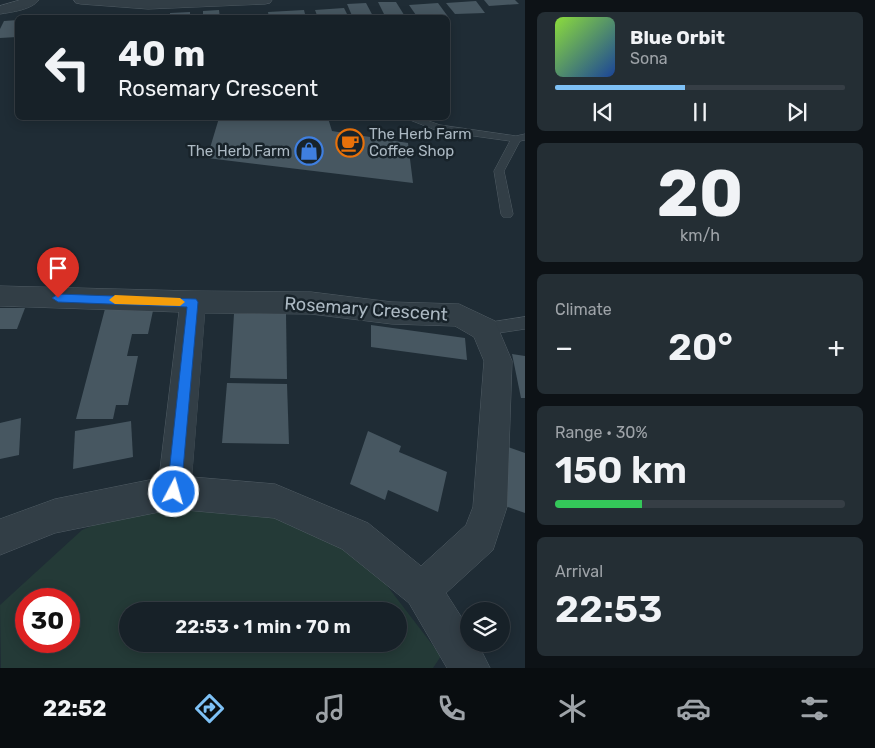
<!DOCTYPE html>
<meta charset="utf-8">
<style>
:root{--surface:#172128;--page:#242e34;--text:#f1f3f6;--muted:#9ea3a8;--line:#363e45;--accent:#7ec1f6}
body{margin:0;font-family:Rubik,sans-serif;background:var(--page);color:var(--text);height:100vh;display:flex;flex-direction:column;font-size:19px;white-space:nowrap}
*{box-sizing:border-box;margin:0}
p{font-size:16px;color:var(--muted)}
.icon{flex:none;width:28px;height:28px;fill:none;stroke:currentColor;stroke-width:2;stroke-linecap:round;stroke-linejoin:round}
.map{position:relative;flex:1;overflow:hidden}
.drawer{display:flex;flex-direction:column;gap:12px;padding:12px;background:#0d1216;width:350px}
.drawer>*{flex:none}
.hud{position:absolute;left:15px;top:15px;width:435px;height:105px;border-radius:8px;box-shadow:0 2px 12px #0003,0 0 0 1px var(--line);background:#172128;color:var(--text);overflow:hidden}
.buttons{position:absolute;left:460px;top:602px;display:grid;gap:10px}
.buttons a{display:grid;place-items:center;width:50px;height:50px;border-radius:50%;background:var(--surface);box-shadow:0 2px 12px #0003,0 0 0 1px var(--line);font-size:25px}
.speed{position:absolute;left:15px;top:588px;display:flex;gap:10px;font-size:25px;font-weight:700;text-align:center}
.speed>*{display:grid;place-content:center;width:65px;height:65px;border-radius:50%;background:var(--surface);box-shadow:0 2px 12px #0003,0 0 0 1px var(--line);line-height:1}
.speed .limit{border:8px solid #d22;background:#fff;color:#111}
.pin{position:absolute;display:grid;place-items:center;width:42px;height:42px;color:#fff;margin:-51px -21px;border-radius:50% 50% 50% 0;rotate:-45deg;box-shadow:0 0 5px #0007}
.pin .icon{rotate:45deg}
.me{position:absolute;width:55px;margin:-28px;rotate:6deg;stroke-linejoin:round;filter:drop-shadow(0 0 4px #0008)}
.turn{display:flex;align-items:center;gap:18px;height:105px;padding:0 20px;font-size:22px}
.turn .icon{width:65px;height:65px;stroke-width:2.5}
.turn b{display:block;font-size:35px;line-height:42px}
.big{font-size:38px;font-weight:600;line-height:1.1}
.drawer .widget{flex:1;display:flex;flex-direction:column;justify-content:center;gap:8px;min-width:0;padding:0 18px;border-radius:8px;background:var(--page)}
.drawer .dial{align-items:center;gap:0}
.dial b{font-size:65px;line-height:1}
.song{display:flex;align-items:center;gap:15px}
.cover{width:60px;height:60px;border-radius:8px;background:linear-gradient(135deg,hsl(90 70% 55%),hsl(220 70% 35%))}
.played{height:5px;border-radius:2px;background:linear-gradient(90deg,var(--accent) 45%,var(--line) 45%)}
.keys{display:flex;justify-content:space-around;direction:ltr}
.heat{display:flex;justify-content:space-between;align-items:center;font-size:28px;direction:ltr}
.charge{height:8px;border-radius:4px;background:linear-gradient(90deg,#34c759 30%,var(--line) 0)}
.trip{position:absolute;left:119px;top:602px;width:288px;height:50px;border-radius:25px;background:var(--surface);box-shadow:0 2px 12px #0003,0 0 0 1px var(--line);font-weight:600;line-height:50px;text-align:center}
.tabs{display:flex;height:80px;justify-content:space-around;align-items:center;background:#090d10;color:var(--muted)}
.tabs .icon{width:35px;height:35px}
.tabs .active{color:var(--accent)}
.tabs b{font-size:22px;color:var(--text)}
main{display:flex;flex:1;min-height:0}
.map>svg:first-child{display:block}
.green{fill:#243a37;fill-rule:evenodd}
.building{fill:#475761}
.lines{fill:none;stroke-linecap:round;stroke-linejoin:round}
.service-casing{stroke:#505c64;stroke-width:1}
.minor-casing{stroke:#505c64;stroke-width:1}
.service{fill:#323e46;fill-rule:evenodd}
.minor{fill:#323e46;fill-rule:evenodd}
.route{fill:#1a73e8;stroke:#114b97}
.slow{fill:#f59e0b}
.labels{text-anchor:middle;dominant-baseline:central;stroke-width:5;stroke-linejoin:round;paint-order:stroke}
.far-poi-label{font-size:15px;fill:#acb9c3;stroke:#18232a;text-anchor:start}
.street-label{font-size:18px;fill:#acb9c3;stroke:#18232a}
</style>
<main>
<div class="map">
<svg width="525" height="668" viewBox="0 0 525 668">
<rect width="100%" height="100%" fill="#1f2c35"/>
<path class="green" d="M174,492L355,536L388,587L441,656L433,668H1L0,605L82,530ZM26,599H69V641H26ZM128,611H398V644H128Z"/>
<g class="building">
<polygon points="484,0 515,0 519,4 489,6"/>
<polygon points="476,1 485,13 455,14 446,3"/>
<polygon points="378,2 396,2 406,18 386,18"/>
<polygon points="366,3 374,18 353,18 347,4"/>
<polygon points="438,3 449,18 418,18 409,5"/>
<polygon points="344,8 348,16 318,18 315,10"/>
<polygon points="219,10 220,18 203,18 203,11"/>
<polygon points="304,10 306,18 269,18 268,12"/>
<polygon points="190,12 190,18 170,18 170,13"/>
<polygon points="18,20 17,37 0,38 0,29 4,21"/>
<polygon points="219,118 328,118 332,131 408,143 413,183 207,158"/>
<polygon points="106,305 154,306 148,334 132,334 127,356 138,356 128,405 116,405 113,419 76,419"/>
<polygon points="0,308 25,308 17,329 0,329"/>
<polygon points="234,314 286,314 287,379 230,378"/>
<polygon points="371,325 465,338 467,360 371,347"/>
<polygon points="512,354 525,356 525,398 521,398"/>
<polygon points="227,383 287,384 289,444 222,443"/>
<polygon points="21,418 19,455 0,459 0,423"/>
<polygon points="131,421 133,457 73,469 75,431"/>
<polygon points="368,431 401,446 399,452 447,472 438,512 388,490 385,500 350,484"/>
<polygon points="508,447 525,453 525,513 502,505"/>
</g>
<g class="lines">
<g class="service-casing">
<g id="service">
<polygon points="409,118 420,118 440,125 516,136 525,134 525,140 520,141 504,171 513,214 511,217 503,217 501,214 494,171 510,141 438,131 410,120"/>
<polygon points="525,317 525,329 485,335 480,333 478,329 480,325 485,323"/>
</g>
</g>
<g class="minor-casing">
<g id="minor">
<path d="M20,0H39C31,10 12,12 0,14V6Z"/>
<polygon points="74,0 272,0 270,3 265,4 148,9 81,4 76,3"/>
<path d="M0,286L193,291L311,292L392,302L459,304L495,321L512,361L507,507L493,550L446,593L469,629V644H478L490,668H447L409,603L342,549L274,518L174,509L55,533L0,555V519L55,499L159,478L179,312L0,306ZM205,313L311,314L392,324L455,326L474,337L484,361L473,507L466,525L421,566L368,523L275,484L192,477Z"/>
</g>
</g>
<use href="#service" class="service"/>
<use href="#minor" class="minor"/>
</g>
<polygon class="route" points="58,294 196,299 198,302 181,492 179,497 174,499 169,497 167,492 187,307 58,302 52,298"/>
<polygon class="slow" points="115,295 180,298 185,302 180,306 115,304 109,300"/>
<defs>
<g id="cafe-ring" transform="scale(1.4375)"><circle r="9.5" fill="#18232a" stroke="#e8710a" stroke-width="1.5"/><path d="M-5.5-4.5H6V0H3Q3 3.5 0 3.5H-2.5Q-5.5 3.5-5.5 0ZM3-3.2v2h1.7v-2ZM-6 4.5H4V6H-6Z" fill="#e8710a"/></g>
<g id="shop-ring" transform="scale(1.4375)"><circle r="9.5" fill="#18232a" stroke="#3f7fe0" stroke-width="1.5"/><path d="M-5-2.5h2.3a2.7 3.5 0 0 1 5.4 0H5L5.5 6h-11ZM-1.5-2.5h3a1.5 2.3 0 0 0-3 0Z" fill="#3f7fe0"/></g>
</defs>
<g fill-rule="evenodd">
<use href="#cafe-ring" x="350" y="143"/>
<use href="#shop-ring" x="309" y="151"/>
</g>
<g class="labels">
<g class="far-poi-label">
<text x="369" y="134">The Herb Farm<tspan x="369" dy="17">Coffee Shop</tspan></text>
<text x="290" y="151" text-anchor="end">The Herb Farm</text>
</g>
<g class="street-label">
<text transform="translate(366 309) rotate(4)">Rosemary Crescent</text>
</g>
</g>
</svg>
<div class="buttons">
<a><svg class="icon" aria-label="layers" viewBox="0 0 24 24"><path d="M12 4l9 5-9 5-9-5zM3 14l9 5 9-5"/></svg></a>
</div>
<div class="speed"><div class="limit">30</div></div>
<div class="pin" style="left:58px;top:298px;background:#d93025"><svg class="icon" aria-label="arrive" viewBox="0 0 24 24"><path d="M6 21V4h12l-3 4 3 4H6"/></svg></div>
<svg class="me" style="left:174px;top:492px" viewBox="-20 -20 40 40"><circle r="17" fill="#1a73e8" stroke="#fff" stroke-width="3"/><path d="M0-11L8 9 0 5-8 9z" fill="#fff"/></svg>
<div class="trip">22:53 · 1 min · 70 m</div>
<div class="hud">
<div class="turn"><svg class="icon" aria-label="left" viewBox="0 0 24 24"><path d="M17 20v-9H6M10 6l-5 5 5 5"/></svg><div><b>40 m</b>Rosemary Crescent</div></div>
</div>
</div>
<section class="drawer">
<div class="widget">
<div class="song"><i class="cover"></i><div><b>Blue Orbit</b><p>Sona</p></div></div>
<div class="played"></div>
<div class="keys"><svg class="icon" aria-label="previous" viewBox="0 0 24 24"><path d="M18 5L8 12l10 7zM5 5v14"/></svg><svg class="icon" aria-label="pause" viewBox="0 0 24 24"><path d="M8 5v14M16 5v14"/></svg><svg class="icon" aria-label="next" viewBox="0 0 24 24"><path d="M6 5l10 7-10 7zM19 5v14"/></svg></div>
</div>
<div class="widget dial"><b>20</b><p>km/h</p></div>
<div class="widget"><p>Climate</p>
<div class="heat"><a>−</a><b class="big">20°</b><a>+</a></div>
</div>
<div class="widget"><p>Range · 30%</p><b class="big">150 km</b><div class="charge"></div></div>
<div class="widget"><p>Arrival</p><b class="big">22:53</b></div>
</section>
</main>
<nav class="tabs">
<b>22:52</b>
<svg class="icon active" aria-label="directions" viewBox="0 0 24 24"><path d="M12 3l9 9-9 9-9-9zM9 14v-3h6M13 9l2 2-2 2"/></svg>
<svg class="icon" aria-label="music" viewBox="0 0 24 24"><path d="M9 18V5l10-2v13"/><circle cx="6" cy="18" r="3"/><circle cx="16" cy="16" r="3"/></svg>
<svg class="icon" aria-label="phone" viewBox="0 0 24 24"><path d="M5 4h4l2 5-3 2q2 4 5 5l2-3 5 2v4C11 20 4 13 5 4z"/></svg>
<svg class="icon" aria-label="climate" viewBox="0 0 24 24"><path d="M12 3v18M4 7l16 10M4 17L20 7"/></svg>
<svg class="icon" aria-label="car" viewBox="0 0 24 24"><path d="M5 17H2v-5l4-1 3-4h7l3 4 3 1v5h-3M9 17h6M6 11h13"/><circle cx="7" cy="17" r="2"/><circle cx="17" cy="17" r="2"/></svg>
<svg class="icon" aria-label="filters" viewBox="0 0 24 24"><path d="M4 7h16M4 17h16"/><circle cx="9" cy="7" r="2"/><circle cx="15" cy="17" r="2"/></svg>
</nav>
